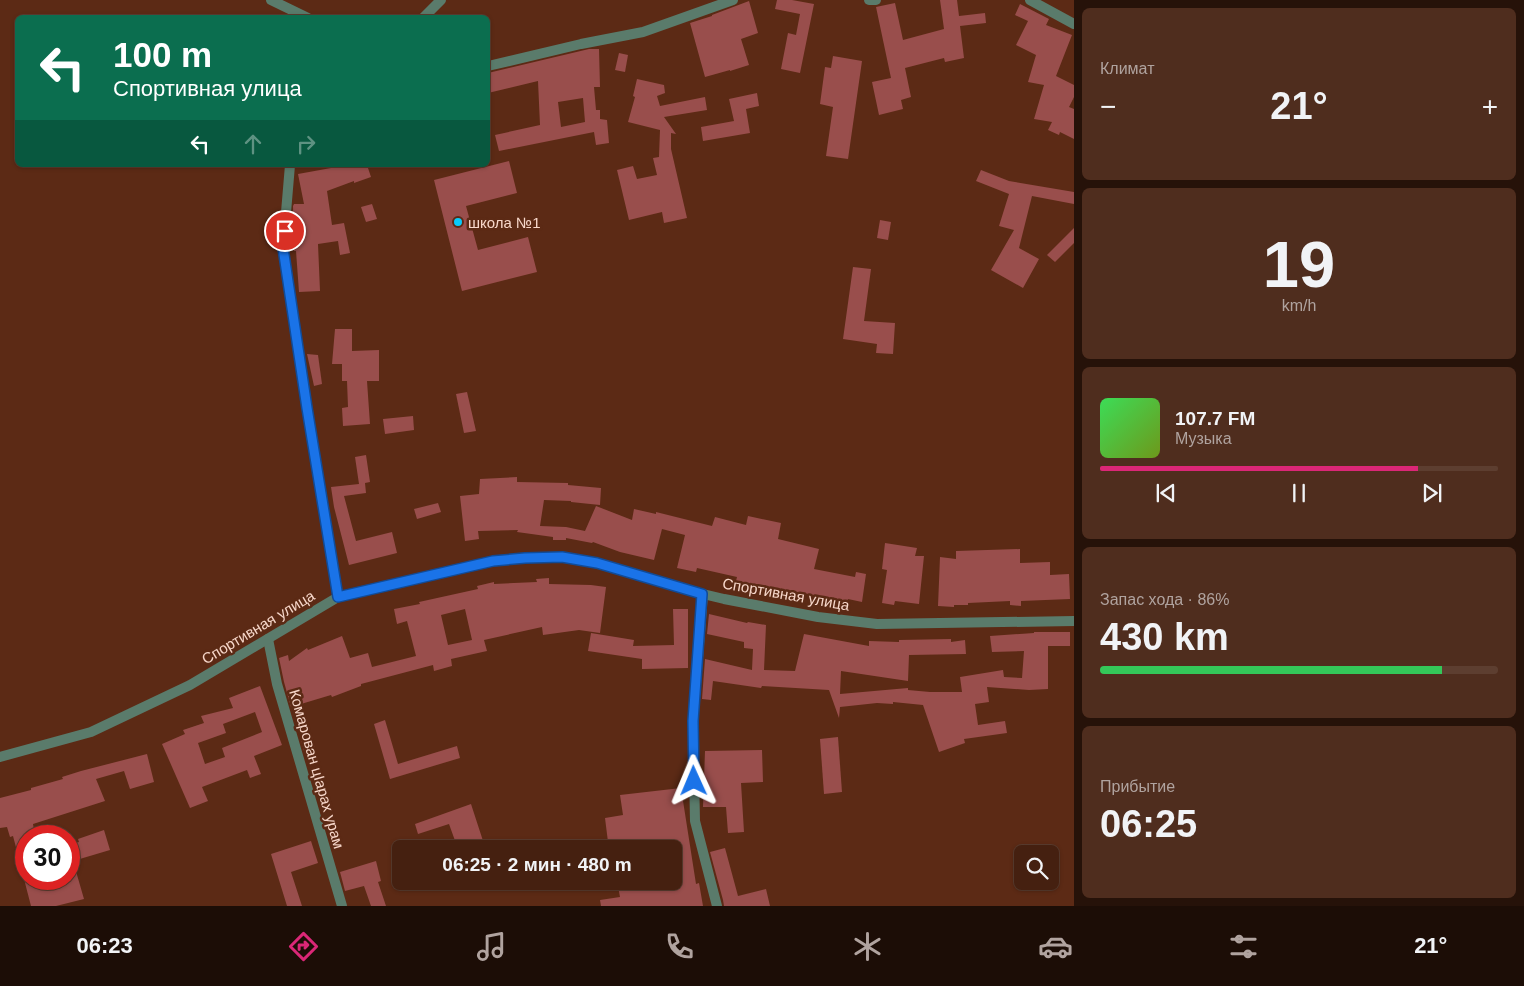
<!DOCTYPE html>
<html lang="ru">
<meta charset="utf-8">
<style>
:root{--surface:#452010;--page:#4f2d1e;--text:#f1f3f6;--muted:#b0a39f;--line:#5d3e30;--accent:#db2777}
body{margin:0;font-family:Helvetica,sans-serif;background:var(--page);color:var(--text);height:100vh;display:flex;flex-direction:column;font-size:19px;white-space:nowrap}
*{box-sizing:border-box;margin:0}
p{font-size:16px;color:var(--muted)}
.icon{flex:none;width:28px;height:28px;fill:none;stroke:currentColor;stroke-width:2;stroke-linecap:round;stroke-linejoin:round}
.map{position:relative;flex:1;overflow:hidden}
.details{display:flex;flex-direction:column;gap:8px;padding:8px;background:#261209;width:450px}
.details>*{flex:none}
.guide{position:absolute;left:15px;top:15px;width:475px;height:152px;border-radius:8px;box-shadow:0 1px 4px #0004,0 0 0 1px var(--line);background:#0b6e4f;color:#fff;overflow:hidden}
.buttons{position:absolute;left:1014px;top:845px;display:grid;gap:10px}
.buttons a{display:grid;place-items:center;width:45px;height:45px;border-radius:8px;background:var(--surface);box-shadow:0 1px 4px #0004,0 0 0 1px var(--line);font-size:25px}
.speed{position:absolute;left:15px;top:825px;display:flex;gap:10px;font-size:25px;font-weight:700;text-align:center}
.speed>*{display:grid;place-content:center;width:65px;height:65px;border-radius:50%;background:var(--surface);box-shadow:0 1px 4px #0004,0 0 0 1px var(--line);line-height:1}
.speed .limit{border:8px solid #d22;background:#fff;color:#111}
.pin{position:absolute;display:grid;place-items:center;width:42px;height:42px;color:#fff;margin:-21px;border:2px solid #fff;border-radius:50%;box-shadow:0 1px 5px #0007}
.me{position:absolute;width:55px;margin:-28px;rotate:359deg;stroke-linejoin:round;filter:drop-shadow(0 0 4px #0008)}
.turn{display:flex;align-items:center;gap:18px;height:105px;padding:0 15px;font-size:22px}
.turn .icon{width:65px;height:65px;stroke-width:2.5}
.turn b{display:block;font-size:35px;line-height:42px}
.lanes{display:flex;align-items:center;height:48px;padding:0 15px;background:#0003;justify-content:center;gap:25px;direction:ltr}
.lanes .off{opacity:.35}
.big{font-size:38px;font-weight:600;line-height:1.1}
.details .widget{flex:1;display:flex;flex-direction:column;justify-content:center;gap:8px;min-width:0;padding:0 18px;border-radius:8px;background:var(--page)}
.details .dial{align-items:center;gap:0}
.dial b{font-size:65px;line-height:1}
.song{display:flex;align-items:center;gap:15px}
.cover{width:60px;height:60px;border-radius:8px;background:linear-gradient(135deg,hsl(130 70% 55%),hsl(80 70% 35%))}
.played{height:5px;border-radius:2px;background:linear-gradient(90deg,var(--accent) 80%,var(--line) 80%)}
.keys{display:flex;justify-content:space-around;direction:ltr}
.heat{display:flex;justify-content:space-between;align-items:center;font-size:28px;direction:ltr}
.charge{height:8px;border-radius:4px;background:linear-gradient(90deg,#34c759 86%,var(--line) 0)}
.trip{position:absolute;left:392px;top:840px;width:290px;height:50px;border-radius:8px;background:var(--surface);box-shadow:0 1px 4px #0004,0 0 0 1px var(--line);font-weight:600;line-height:50px;text-align:center}
.menu{display:flex;height:80px;justify-content:space-around;align-items:center;background:#1c0d06;color:var(--muted)}
.menu .icon{width:35px;height:35px}
.menu .current{color:var(--accent)}
.menu b{font-size:22px;color:var(--text)}
main{display:flex;flex:1;min-height:0}
.map>svg:first-child{display:block}
.building{fill:#994e4c;fill-rule:evenodd}
.lines{fill:none;stroke-linecap:round;stroke-linejoin:round}
.minor{stroke:#5a7b6b;stroke-width:10}
.route-casing{stroke:#114b97;stroke-width:12}
.route{stroke:#1a73e8;stroke-width:9}
.poi-dot{fill:#09cafa;stroke:#5c2a15;stroke-width:2}
.labels{text-anchor:middle;dominant-baseline:central;stroke-width:5;stroke-linejoin:round;paint-order:stroke}
.poi-label{font-size:15px;fill:#f7d7ca;stroke:#5c2a15;text-anchor:start}
.street-label{font-size:15px;fill:#f7d7ca;stroke:#5c2a15}
</style>
<main>
<div class="map">
<svg width="1074" height="906" viewBox="0 0 1074 906">
<rect width="100%" height="100%" fill="#5c2a15"/>
<g class="building">
<polygon points="777,0 792,0 814,4 800,73 781,69 788,33 796,35 800,14 775,9"/>
<polygon points="940,0 957,0 959,16 985,13 986,23 960,26 964,58 945,62 944,58 905,68 911,97 901,100 903,109 879,115 872,82 891,78 876,7 895,3 903,40 944,29"/>
<polygon points="749,1 758,33 741,39 749,65 730,71 730,70 705,77 690,23 712,16 712,15"/>
<polygon points="1020,4 1049,19 1046,25 1072,35 1056,76 1074,85 1074,97 1069,107 1074,109 1074,139 1060,132 1059,135 1048,130 1052,122 1034,119 1044,85 1028,82 1036,55 1016,45 1028,21 1015,15"/>
<path d="M589,49H599L600,87H594L596,110H600V119L607,120L609,143L596,145L594,132L499,151L495,135L540,125L538,81L488,93V73ZM583,98L585,122L561,127L558,102Z"/>
<polygon points="619,53 628,55 625,72 615,70"/>
<polygon points="833,56 862,61 848,159 826,156 833,107 820,104 825,67 831,68"/>
<polygon points="637,79 664,85 665,93 657,96 660,106 705,97 707,110 664,117 676,134 671,133 671,149 687,218 664,223 662,212 629,220 617,170 633,166 637,179 657,175 653,158 659,157 660,130 628,122 635,97 633,96"/>
<polygon points="757,93 759,106 746,109 750,133 703,141 701,127 734,121 729,99"/>
<polygon points="509,161 517,193 466,206 478,250 528,237 537,272 462,291 434,180"/>
<polygon points="330,165 367,165 371,177 354,183 354,181 327,191 332,225 344,223 350,253 340,255 338,241 318,244 320,291 299,292 296,251 294,251 293,206 294,204 304,204 298,174 331,168"/>
<polygon points="981,170 1009,181 1074,192 1074,204 1032,196 1019,248 1039,259 1023,288 991,270 1014,230 999,226 1009,194 976,181"/>
<polygon points="372,204 377,219 366,222 361,207"/>
<polygon points="880,220 891,222 888,240 877,238"/>
<polygon points="1074,228 1074,243 1055,262 1047,255"/>
<polygon points="853,267 871,269 864,321 895,323 893,354 876,353 877,344 843,339"/>
<polygon points="335,329 352,329 352,351 379,350 379,381 367,381 370,424 343,426 342,408 348,407 347,381 342,381 342,364 332,364"/>
<polygon points="307,354 318,355 322,384 314,386"/>
<polygon points="467,392 476,431 464,433 456,394"/>
<polygon points="413,416 414,430 385,434 383,419"/>
<polygon points="366,455 370,482 365,483 366,493 344,496 356,541 392,532 397,553 349,565 334,507 331,487 359,484 355,457"/>
<polygon points="517,477 517,482 568,483 568,485 601,488 600,505 571,502 571,501 544,500 540,526 566,527 585,531 596,506 632,520 634,509 656,514 656,512 712,526 715,517 746,525 748,516 781,523 778,539 819,549 814,569 855,577 856,572 866,574 862,602 848,599 847,601 736,581 737,577 697,568 696,572 677,568 685,535 662,529 654,560 620,552 593,542 592,543 566,538 566,540 553,540 553,537 517,532 518,530 478,531 479,539 465,541 460,496 479,494 480,479"/>
<polygon points="438,503 441,512 417,519 414,509"/>
<polygon points="885,543 917,548 915,556 924,556 919,604 895,601 894,605 882,603 887,570 882,569"/>
<polygon points="1020,549 1020,563 1050,562 1050,575 1069,574 1070,599 1021,601 1021,606 1010,605 1010,601 968,603 968,605 954,605 954,607 938,606 940,557 956,559 956,551"/>
<path d="M549,578V584L591,585L606,587L600,633L579,630L543,635L542,627L484,640L487,651L451,659L452,666L434,671L433,665L361,684V686L332,697L331,695L291,707L284,682L279,658L288,655L289,661L307,648L308,650L342,636L350,658L368,653L372,667L416,656L407,621L397,624L394,609L420,604L419,602L478,589L477,586L494,582V584L537,582L536,579ZM465,609L472,640L448,645L441,615Z"/>
<polygon points="673,609 688,609 688,668 642,669 642,659 588,651 591,633 634,640 633,646 674,645"/>
<polygon points="709,614 747,623 748,622 766,625 764,670 795,671 804,634 869,646 869,641 899,642 899,640 951,639 951,642 965,640 966,654 909,655 908,681 841,671 840,694 908,688 908,690 930,692 962,692 960,677 1003,670 1004,677 1022,678 1024,651 992,652 990,636 1034,633 1034,632 1070,632 1070,646 1048,646 1048,689 1029,690 987,687 989,702 975,704 978,725 1005,721 1007,733 964,739 965,743 939,752 923,705 893,702 893,704 877,703 840,707 839,718 829,690 762,686 761,688 713,681 711,700 702,699 705,659 752,670 753,649 744,648 744,642 707,634"/>
<path d="M260,686L282,745L254,756L261,774L250,778L247,770L202,787L208,801L190,808L162,744L185,734L183,730L204,723L201,716L233,708L229,698ZM255,712L262,732L222,748L225,757L205,764L198,743L226,733L223,724Z"/>
<polygon points="385,720 398,764 457,746 460,758 390,779 374,724"/>
<polygon points="312,737 315,748 304,751 301,740"/>
<polygon points="838,737 842,792 824,794 820,739"/>
<polygon points="762,750 763,782 741,783 744,832 728,833 726,807 703,807 705,751"/>
<polygon points="147,754 154,782 130,789 124,771 96,779 105,801 33,824 34,830 26,832 26,873 23,874 13,836 10,837 7,827 0,828 0,798 31,790 31,788 63,779 62,777 81,771"/>
<polygon points="681,788 696,884 699,883 703,906 601,906 600,900 620,897 617,881 674,881 674,849 612,849 611,841 608,842 605,818 623,815 620,795"/>
<polygon points="471,804 485,847 479,849 458,849 449,824 418,834 415,824"/>
<polygon points="104,830 110,850 73,861 84,899 56,906 31,906 24,879 69,879 69,845 79,842 78,839"/>
<polygon points="311,841 318,863 291,872 302,906 287,906 271,854"/>
<polygon points="725,848 738,896 766,889 770,906 724,906 723,900 710,852"/>
<polygon points="376,861 381,881 378,882 386,906 371,906 364,886 345,891 340,872"/>
</g>
<g class="lines">
<g class="minor">
<polyline points="271,0 308,18"/>
<polyline points="869,0 876,0"/>
<polyline points="1030,0 1074,24"/>
<polyline points="423,18 441,0"/>
<polyline points="488,66 581,44 643,32 733,0"/>
<polyline points="290,165 283,248 307,408 338,597"/>
<polyline points="703,594 693,721 695,821 717,906"/>
<polyline points="268,639 277,684 342,906"/>
<polyline points="0,757 91,732 190,685 338,597 493,561 525,558 562,557 597,563 703,594 724,599 818,617 877,624 1074,621"/>
</g>
</g>
<g class="lines">
<g class="route-casing">
<polyline id="route" points="285,231 283,248 307,408 338,597 493,561 525,558 562,557 597,563 702,594 693,721 694,781"/>
</g>
<use href="#route" class="route"/>
</g>
<circle class="poi-dot" cx="458" cy="222" r="5"/>
<g class="labels">
<g class="poi-label">
<text x="468" y="222">школа №1</text>
</g>
<g class="street-label">
<text transform="translate(786 594) rotate(10)">Спортивная улица</text>
<text transform="translate(258 627) rotate(-31)">Спортивная улица</text>
<text transform="translate(317 769) rotate(74)">Комарован цIарах урам</text>
</g>
</g>
</svg>
<div class="buttons">
<a><svg class="icon" aria-label="search" viewBox="0 0 24 24"><circle cx="10" cy="10" r="6"/><path d="M15 15l6 6"/></svg></a>
</div>
<div class="speed"><div class="limit">30</div></div>
<div class="pin" style="left:285px;top:231px;background:#d93025"><svg class="icon" aria-label="arrive" viewBox="0 0 24 24"><path d="M6 21V4h12l-3 4 3 4H6"/></svg></div>
<svg class="me" style="left:694px;top:781px" viewBox="-20 -20 40 40"><path d="M0-17L14 15 0 8-14 15z" fill="#1a73e8" stroke="#fff" stroke-width="4"/></svg>
<div class="trip">06:25 · 2 мин · 480 m</div>
<div class="guide">
<div class="turn"><svg class="icon" aria-label="left" viewBox="0 0 24 24"><path d="M17 20v-9H6M10 6l-5 5 5 5"/></svg><div><b>100 m</b>Спортивная улица</div></div>
<div class="lanes"><svg class="icon" aria-label="left" viewBox="0 0 24 24"><path d="M17 20v-9H6M10 6l-5 5 5 5"/></svg><svg class="icon off" aria-label="ahead" viewBox="0 0 24 24"><path d="M12 20V5M6 11l6-6 6 6"/></svg><svg class="icon off" aria-label="right" viewBox="0 0 24 24"><path d="M7 20v-9h11M14 6l5 5-5 5"/></svg></div>
</div>
</div>
<section class="details">
<div class="widget"><p>Климат</p>
<div class="heat"><a>−</a><b class="big">21°</b><a>+</a></div>
</div>
<div class="widget dial"><b>19</b><p>km/h</p></div>
<div class="widget">
<div class="song"><i class="cover"></i><div><b>107.7 FM</b><p>Музыка</p></div></div>
<div class="played"></div>
<div class="keys"><svg class="icon" aria-label="previous" viewBox="0 0 24 24"><path d="M18 5L8 12l10 7zM5 5v14"/></svg><svg class="icon" aria-label="pause" viewBox="0 0 24 24"><path d="M8 5v14M16 5v14"/></svg><svg class="icon" aria-label="next" viewBox="0 0 24 24"><path d="M6 5l10 7-10 7zM19 5v14"/></svg></div>
</div>
<div class="widget"><p>Запас хода · 86%</p><b class="big">430 km</b><div class="charge"></div></div>
<div class="widget"><p>Прибытие</p><b class="big">06:25</b></div>
</section>
</main>
<nav class="menu">
<b>06:23</b>
<svg class="icon current" aria-label="directions" viewBox="0 0 24 24"><path d="M12 3l9 9-9 9-9-9zM9 14v-3h6M13 9l2 2-2 2"/></svg>
<svg class="icon" aria-label="music" viewBox="0 0 24 24"><path d="M9 18V5l10-2v13"/><circle cx="6" cy="18" r="3"/><circle cx="16" cy="16" r="3"/></svg>
<svg class="icon" aria-label="phone" viewBox="0 0 24 24"><path d="M5 4h4l2 5-3 2q2 4 5 5l2-3 5 2v4C11 20 4 13 5 4z"/></svg>
<svg class="icon" aria-label="climate" viewBox="0 0 24 24"><path d="M12 3v18M4 7l16 10M4 17L20 7"/></svg>
<svg class="icon" aria-label="car" viewBox="0 0 24 24"><path d="M5 17H2v-5l4-1 3-4h7l3 4 3 1v5h-3M9 17h6M6 11h13"/><circle cx="7" cy="17" r="2"/><circle cx="17" cy="17" r="2"/></svg>
<svg class="icon" aria-label="filters" viewBox="0 0 24 24"><path d="M4 7h16M4 17h16"/><circle cx="9" cy="7" r="2"/><circle cx="15" cy="17" r="2"/></svg>
<b>21°</b>
</nav>
